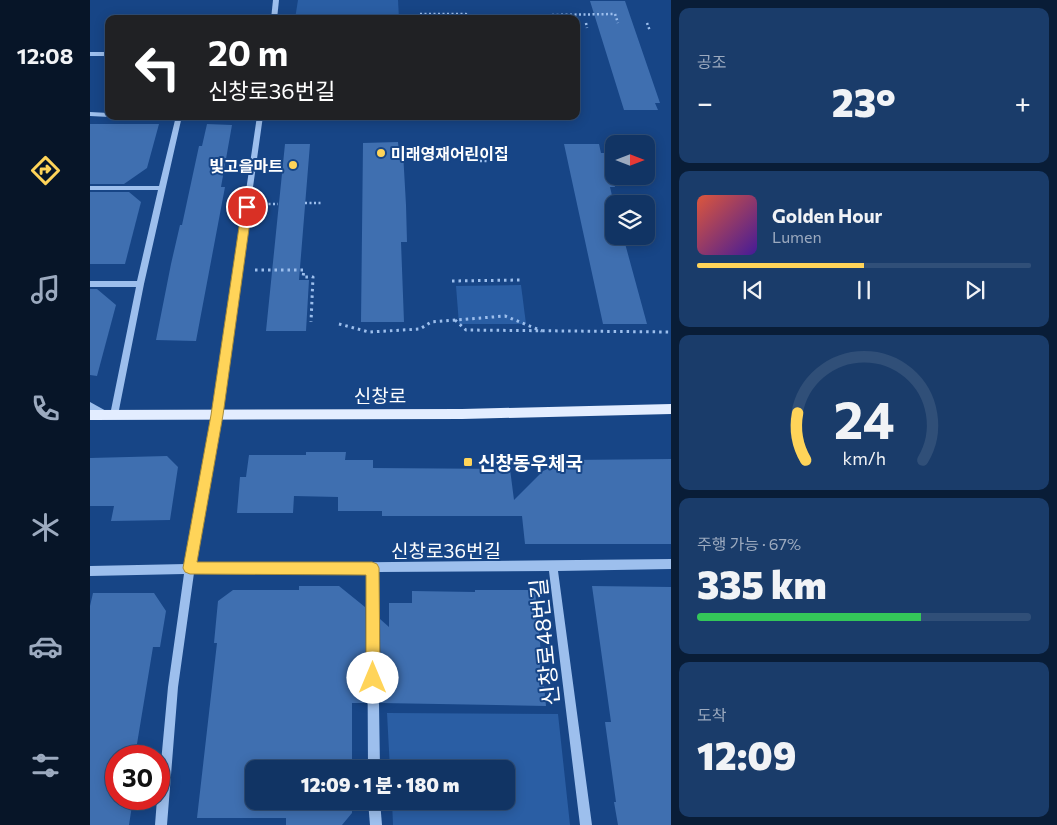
<!DOCTYPE html>
<html lang="ko">
<meta charset="utf-8">
<style>
:root{--surface:#113464;--page:#1a3c6a;--text:#f1f3f6;--muted:#9caabf;--line:#304f78;--accent:#ffd459}
body{margin:0;font-family:Commissioner,"Noto Sans KR",sans-serif;background:var(--page);color:var(--text);height:100vh;display:flex;flex-direction:column;font-size:19px;white-space:nowrap}
*{box-sizing:border-box;margin:0}
p{font-size:16px;color:var(--muted)}
.icon{flex:none;width:28px;height:28px;fill:none;stroke:currentColor;stroke-width:2;stroke-linecap:round;stroke-linejoin:round}
.map{position:relative;flex:1;overflow:hidden}
.sheet{display:flex;flex-direction:column;gap:8px;padding:8px;background:#091d37;width:386px}
.sheet>*{flex:none}
.banner{position:absolute;left:15px;top:15px;width:475px;height:105px;border-radius:10px;box-shadow:0 2px 12px #0003,0 0 0 1px var(--line);background:#202124;color:#fff;overflow:hidden}
.needle{width:32px;rotate:90deg}
.tools{position:absolute;left:515px;top:135px;display:grid;gap:10px}
.tools a{display:grid;place-items:center;width:50px;height:50px;border-radius:10px;background:var(--surface);box-shadow:0 2px 12px #0003,0 0 0 1px var(--line);font-size:25px}
.speed{position:absolute;left:15px;top:745px;display:flex;gap:10px;font-size:25px;font-weight:700;text-align:center}
.speed>*{display:grid;place-content:center;width:65px;height:65px;border-radius:50%;background:var(--surface);box-shadow:0 2px 12px #0003,0 0 0 1px var(--line);line-height:1}
.speed .limit{border:8px solid #d22;background:#fff;color:#111}
.pin{position:absolute;display:grid;place-items:center;width:42px;height:42px;color:#fff;margin:-21px;border:2px solid #fff;border-radius:50%;box-shadow:0 1px 5px #0007}
.me{position:absolute;width:55px;margin:-28px;rotate:0deg;stroke-linejoin:round;filter:drop-shadow(0 0 4px #0008)}
.turn{display:flex;align-items:center;gap:18px;height:105px;padding:0 20px;font-size:22px}
.turn .icon{width:65px;height:65px;stroke-width:2.5}
.turn b{display:block;font-size:35px;line-height:42px}
.big{font-size:38px;font-weight:800;line-height:1.1}
.sheet .widget{flex:1;display:flex;flex-direction:column;justify-content:center;gap:8px;min-width:0;padding:0 18px;border-radius:10px;background:var(--page)}
.sheet .dial{align-items:center;gap:0}
.dial svg{height:130px;overflow:visible;fill:none;stroke:var(--line);stroke-width:7;stroke-linecap:round;text-anchor:middle}
.dial text{fill:var(--text);stroke:none}
.song{display:flex;align-items:center;gap:15px}
.cover{width:60px;height:60px;border-radius:8px;background:linear-gradient(135deg,hsl(10 70% 55%),hsl(260 70% 35%))}
.played{height:5px;border-radius:2px;background:linear-gradient(90deg,var(--accent) 50%,var(--line) 50%)}
.keys{display:flex;justify-content:space-around;direction:ltr}
.heat{display:flex;justify-content:space-between;align-items:center;font-size:28px;direction:ltr}
.charge{height:8px;border-radius:4px;background:linear-gradient(90deg,#34c759 67%,var(--line) 0)}
.trip{position:absolute;left:155px;top:760px;width:270px;height:50px;border-radius:10px;background:var(--surface);box-shadow:0 2px 12px #0003,0 0 0 1px var(--line);font-weight:800;line-height:50px;text-align:center}
main{display:flex;flex:1;min-height:0}
.tab-bar{display:flex;flex-direction:column;width:90px;justify-content:space-around;align-items:center;background:#071528;color:var(--muted)}
.tab-bar .icon{width:35px;height:35px}
.tab-bar .on{color:var(--accent)}
.tab-bar b{font-size:22px;color:var(--text)}
.map>svg:first-child{display:block}
.green{fill:#2a5ea4}
.building{fill:#3f6fb0}
.lines{fill:none;stroke-linecap:round;stroke-linejoin:round}
.path-far1{stroke:#9dbfed;stroke-width:2.5;stroke-dasharray:2 2.5;stroke-linecap:butt}
.path{stroke:#9dbfed;stroke-width:3;stroke-dasharray:2.5 4;stroke-linecap:butt}
.minor{fill:#9dbfed;fill-rule:evenodd}
.major{fill:#e3edff;fill-rule:evenodd}
.route{fill:#ffd459;stroke:#a68a3a}
.poi-dot{fill:#ffd459;stroke:#174586;stroke-width:2}
.labels{text-anchor:middle;dominant-baseline:central;stroke-width:4;stroke-linejoin:round;paint-order:stroke}
.far-poi-label{font-size:16px;font-weight:bold;fill:#fff;stroke:#174586;text-anchor:start}
.street-label{font-size:19px;fill:#fff;stroke:#174586}
.poi-label{font-size:19px;font-weight:bold;fill:#fff;stroke:#174586;text-anchor:start}
.near-street-label{font-size:22px;fill:#fff;stroke:#174586}
</style>
<main>
<nav class="tab-bar">
<b>12:08</b>
<svg class="icon on" aria-label="directions" viewBox="0 0 24 24"><path d="M12 3l9 9-9 9-9-9zM9 14v-3h6M13 9l2 2-2 2"/></svg>
<svg class="icon" aria-label="music" viewBox="0 0 24 24"><path d="M9 18V5l10-2v13"/><circle cx="6" cy="18" r="3"/><circle cx="16" cy="16" r="3"/></svg>
<svg class="icon" aria-label="phone" viewBox="0 0 24 24"><path d="M5 4h4l2 5-3 2q2 4 5 5l2-3 5 2v4C11 20 4 13 5 4z"/></svg>
<svg class="icon" aria-label="climate" viewBox="0 0 24 24"><path d="M12 3v18M4 7l16 10M4 17L20 7"/></svg>
<svg class="icon" aria-label="car" viewBox="0 0 24 24"><path d="M5 17H2v-5l4-1 3-4h7l3 4 3 1v5h-3M9 17h6M6 11h13"/><circle cx="7" cy="17" r="2"/><circle cx="17" cy="17" r="2"/></svg>
<svg class="icon" aria-label="filters" viewBox="0 0 24 24"><path d="M4 7h16M4 17h16"/><circle cx="9" cy="7" r="2"/><circle cx="15" cy="17" r="2"/></svg>
</nav>
<div class="map">
<svg width="581" height="825" viewBox="0 0 581 825">
<rect width="100%" height="100%" fill="#174586"/>
<g class="green">
<polygon points="208,0 308,0 309,19 205,19"/>
<polygon points="431,285 436,324 369,324 366,286"/>
<polygon points="297,713 468,714 480,825 303,825 302,801 416,801 416,769 300,769"/>
</g>
<g class="building">
<polygon points="500,1 535,1 570,103 565,103 568,110 534,110"/>
<polygon points="0,124 69,124 57,168 34,184 0,184"/>
<polygon points="117,124 142,125 131,187 135,187 106,341 66,340 81,264 90,225 92,225 109,146 112,146"/>
<polygon points="308,142 309,152 313,152 316,205 317,242 311,242 314,322 271,322 273,143"/>
<polygon points="195,144 220,144 209,280 219,280 216,331 176,331"/>
<polygon points="474,144 509,144 511,153 516,153 525,187 520,187 524,204 524,236 533,236 557,324 513,324"/>
<polygon points="0,192 39,192 51,202 35,264 0,264"/>
<polygon points="0,289 7,289 26,305 7,376 0,375"/>
<polygon points="216,452 256,452 255,460 283,460 283,468 420,469 424,500 453,471 478,460 581,459 581,544 435,544 432,516 292,516 292,511 248,511 248,497 204,496 203,513 147,513 150,477 156,477 159,455 216,455"/>
<polygon points="77,456 88,467 80,520 21,521 24,506 0,506 0,458"/>
<polygon points="209,586 249,586 275,607 276,703 262,703 262,769 164,769 164,801 262,801 262,813 252,825 196,825 196,818 107,818 127,643 124,643 128,601 143,590 209,590"/>
<polygon points="502,586 581,587 581,825 528,825 524,802 526,802 515,722 521,722"/>
<polygon points="385,590 445,590 456,706 291,703 290,619 299,627 299,603 322,603 322,591 385,592"/>
<polygon points="3,593 64,593 76,611 70,647 63,647 45,756 26,756 26,799 43,799 39,825 0,825 0,606"/>
</g>
<g class="lines">
<g class="path-far1">
<polyline points="330,14 376,14 377,19"/>
<polyline points="464,19 462,15 525,14 528,23"/>
<polyline points="496,23 497,28"/>
<polyline points="557,23 560,31"/>
<polyline points="381,161 397,161"/>
<polyline points="215,203 232,203"/>
<polyline points="174,204 188,204"/>
</g>
<g class="path">
<polyline points="165,270 214,270 213,277 223,277 221,322"/>
<polyline points="362,281 431,280"/>
<polyline points="365,320 376,330 581,332"/>
<polyline points="249,324 279,332 330,329 341,322 415,316 452,331"/>
</g>
<g class="minor">
<polygon points="183,0 189,0 187,19 181,19"/>
<rect x="0" y="52" width="19" height="4"/>
<polygon points="0,112 19,113 19,116 21,116 19,117 0,116"/>
<polygon points="86,116 92,116 54,284 28,415 27,418 21,418 20,415 46,287 0,287 0,281 47,281 68,190 0,190 0,186 69,186"/>
<polygon points="167,116 173,116 131,415 106,564 581,559 581,569 468,571 502,825 490,825 459,571 287,572 290,769 278,769 277,572 104,573 88,687 77,825 65,825 67,799 69,799 69,784 78,687 94,574 0,576 0,566 96,564 123,415"/>
<polygon points="0,402 18,412 19,415 18,418 12,418 0,410"/>
<polygon points="278,801 290,801 292,825 280,825"/>
</g>
<polygon class="major" points="581,404 581,414 372,419 0,420 0,410 372,409"/>
</g>
<polygon class="route" points="157,204 162,207 133,415 107,562 282,562 287,564 289,568 290,678 288,683 283,685 278,683 276,678 276,575 100,574 95,572 93,568 121,415 152,207"/>
<g class="poi-dot">
<circle cx="291" cy="153" r="5"/>
<circle cx="203" cy="165" r="5"/>
<rect x="373" y="457" width="10" height="10" rx="2.5"/>
</g>
<g class="labels">
<g class="far-poi-label">
<text x="301" y="153">미래영재어린이집</text>
<text x="193" y="165" text-anchor="end">빛고을마트</text>
</g>
<g class="street-label">
<text x="290" y="395">신창로</text>
<text x="356" y="550">신창로36번길</text>
</g>
<g class="poi-label">
<text x="388" y="462">신창동우체국</text>
</g>
<g class="near-street-label">
<text transform="translate(454 642) rotate(-96)">신창로48번길</text>
</g>
</g>
</svg>
<div class="tools">
<a><svg class="needle" viewBox="-14 -14 28 28"><path d="M0-13l5 13h-10z" fill="#e53935"/><path d="M0 13l5-13h-10z" fill="#9caabf"/></svg></a>
<a><svg class="icon" aria-label="layers" viewBox="0 0 24 24"><path d="M12 4l9 5-9 5-9-5zM3 14l9 5 9-5"/></svg></a>
</div>
<div class="speed"><div class="limit">30</div></div>
<div class="pin" style="left:157px;top:207px;background:#d93025"><svg class="icon" aria-label="arrive" viewBox="0 0 24 24"><path d="M6 21V4h12l-3 4 3 4H6"/></svg></div>
<svg class="me" style="left:283px;top:678px" viewBox="-20 -20 40 40"><circle r="19" fill="#fff"/><path d="M0-13L10 11 0 6-10 11z" fill="#ffd459"/></svg>
<div class="trip">12:09 · 1 분 · 180 m</div>
<div class="banner">
<div class="turn"><svg class="icon" aria-label="left" viewBox="0 0 24 24"><path d="M17 20v-9H6M10 6l-5 5 5 5"/></svg><div><b>20 m</b>신창로36번길</div></div>
</div>
</div>
<section class="sheet">
<div class="widget"><p>공조</p>
<div class="heat"><a>−</a><b class="big">23°</b><a>+</a></div>
</div>
<div class="widget">
<div class="song"><i class="cover"></i><div><b>Golden Hour</b><p>Lumen</p></div></div>
<div class="played"></div>
<div class="keys"><svg class="icon" aria-label="previous" viewBox="0 0 24 24"><path d="M18 5L8 12l10 7zM5 5v14"/></svg><svg class="icon" aria-label="pause" viewBox="0 0 24 24"><path d="M8 5v14M16 5v14"/></svg><svg class="icon" aria-label="next" viewBox="0 0 24 24"><path d="M6 5l10 7-10 7zM19 5v14"/></svg></div>
</div>
<div class="widget dial"><svg viewBox="0 0 100 80">
<path d="M14 69A42 42 0 1 1 86 69"/>
<path d="M14 69A42 42 0 0 1 9 40" stroke="#ffd459"/>
<text x="50" y="56" font-size="32" font-weight="700">24</text>
<text x="50" y="72" font-size="11">km/h</text>
</svg></div>
<div class="widget"><p>주행 가능 · 67%</p><b class="big">335 km</b><div class="charge"></div></div>
<div class="widget"><p>도착</p><b class="big">12:09</b></div>
</section>
</main>
